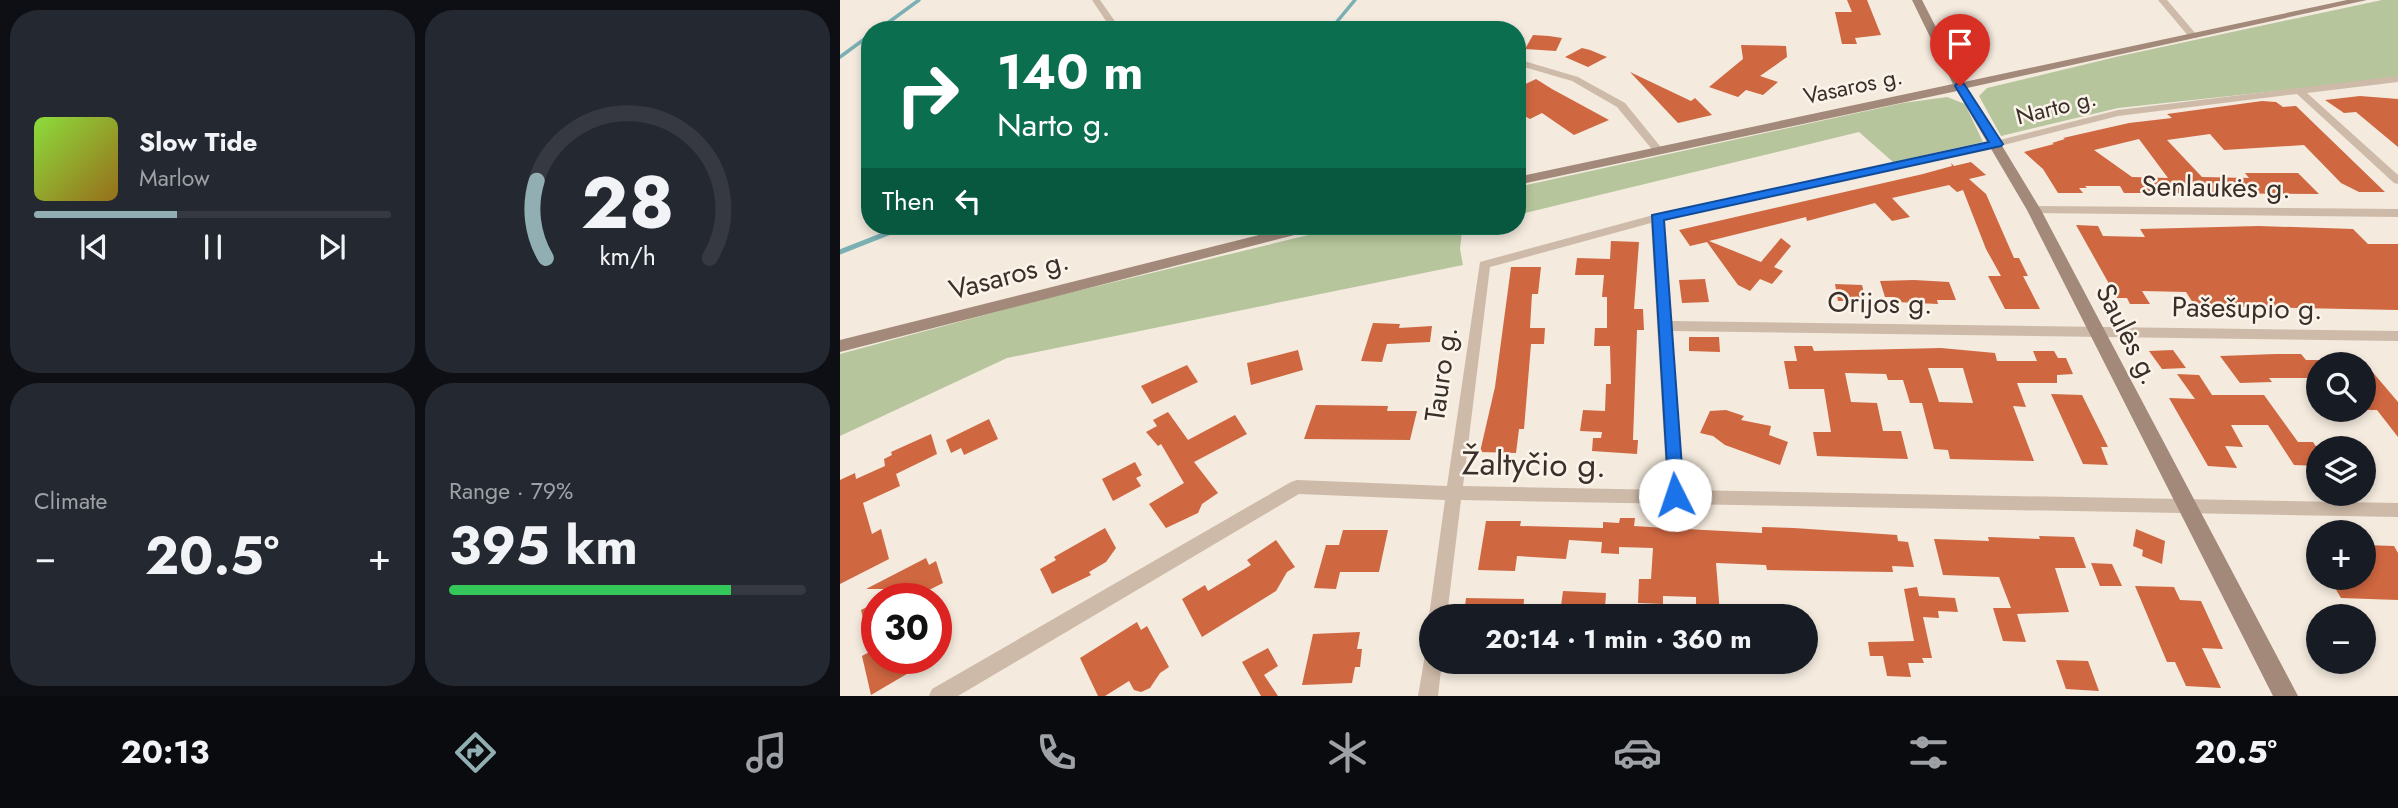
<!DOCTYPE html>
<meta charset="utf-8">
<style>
:root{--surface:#171b24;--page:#242831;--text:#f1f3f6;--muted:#9ea1a6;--line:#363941;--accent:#91aeb2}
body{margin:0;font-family:Jost,sans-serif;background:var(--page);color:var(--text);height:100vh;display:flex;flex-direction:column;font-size:26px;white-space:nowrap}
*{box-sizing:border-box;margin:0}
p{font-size:23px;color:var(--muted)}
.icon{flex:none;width:38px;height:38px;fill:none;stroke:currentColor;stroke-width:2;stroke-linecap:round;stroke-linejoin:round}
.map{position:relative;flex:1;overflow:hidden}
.drawer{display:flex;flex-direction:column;gap:10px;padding:10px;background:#0d0f14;width:840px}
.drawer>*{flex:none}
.banner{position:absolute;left:21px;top:21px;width:665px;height:214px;border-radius:28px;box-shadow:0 4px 10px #0003;background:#0b6e4f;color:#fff;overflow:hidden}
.tools{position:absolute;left:1466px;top:352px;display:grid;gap:14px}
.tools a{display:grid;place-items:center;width:70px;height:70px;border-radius:50%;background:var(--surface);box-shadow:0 4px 10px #0003;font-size:35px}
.speed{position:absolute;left:21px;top:583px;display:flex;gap:14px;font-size:35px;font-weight:700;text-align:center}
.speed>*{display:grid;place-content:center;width:91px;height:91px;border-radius:50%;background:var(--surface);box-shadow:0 4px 10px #0003;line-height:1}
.speed .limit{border:10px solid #d22;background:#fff;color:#111}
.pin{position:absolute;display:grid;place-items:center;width:60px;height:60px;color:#fff;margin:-72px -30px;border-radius:50% 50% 50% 0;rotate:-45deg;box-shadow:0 0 7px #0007}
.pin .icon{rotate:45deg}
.me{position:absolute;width:77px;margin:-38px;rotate:356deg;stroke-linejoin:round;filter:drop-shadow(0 0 5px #0008)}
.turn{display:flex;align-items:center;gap:24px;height:147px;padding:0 21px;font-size:32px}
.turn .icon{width:91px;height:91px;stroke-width:2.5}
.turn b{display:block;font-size:49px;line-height:60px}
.then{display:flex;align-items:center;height:66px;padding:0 21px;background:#0003;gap:14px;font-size:26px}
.big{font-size:52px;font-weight:700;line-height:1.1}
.drawer .widget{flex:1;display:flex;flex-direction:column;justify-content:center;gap:10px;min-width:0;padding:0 24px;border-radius:28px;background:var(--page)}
.drawer .dial{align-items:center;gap:0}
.dial svg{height:182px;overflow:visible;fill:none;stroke:var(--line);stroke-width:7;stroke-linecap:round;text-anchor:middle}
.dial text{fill:var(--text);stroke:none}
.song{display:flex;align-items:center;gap:21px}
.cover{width:84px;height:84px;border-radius:10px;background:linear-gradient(135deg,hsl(90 70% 55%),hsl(40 70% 35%))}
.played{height:7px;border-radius:4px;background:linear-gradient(90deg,var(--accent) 40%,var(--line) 40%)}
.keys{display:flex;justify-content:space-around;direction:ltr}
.heat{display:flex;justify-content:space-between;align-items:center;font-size:38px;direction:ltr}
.charge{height:10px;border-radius:5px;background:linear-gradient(90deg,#34c759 79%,var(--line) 0)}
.drawer .tiles{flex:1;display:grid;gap:10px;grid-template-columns:repeat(2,1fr)}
.trip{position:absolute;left:579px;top:604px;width:399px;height:70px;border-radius:35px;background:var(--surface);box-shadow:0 4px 10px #0003;font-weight:700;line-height:70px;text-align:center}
.dock{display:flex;height:112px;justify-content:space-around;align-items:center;background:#090b0e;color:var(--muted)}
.dock .icon{width:49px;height:49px}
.dock .current{color:var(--accent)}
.dock b{font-size:32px;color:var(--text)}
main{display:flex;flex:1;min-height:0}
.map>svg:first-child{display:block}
.green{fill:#b6c59c}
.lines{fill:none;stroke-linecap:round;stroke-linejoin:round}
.stream-far1{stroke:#7ab0b4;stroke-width:3.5}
.stream{stroke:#7ab0b4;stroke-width:5}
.building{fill:#cf6741;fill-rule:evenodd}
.street{fill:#cebaa8;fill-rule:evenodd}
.secondary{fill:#a28979;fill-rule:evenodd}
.route{fill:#1a73e8;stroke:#114b97;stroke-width:2}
.labels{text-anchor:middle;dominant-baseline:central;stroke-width:5;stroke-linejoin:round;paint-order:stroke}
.far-street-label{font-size:23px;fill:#3a2f29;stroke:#fbf4eb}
.street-label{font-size:28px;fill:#3a2f29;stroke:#fbf4eb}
.near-street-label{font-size:33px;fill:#3a2f29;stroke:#fbf4eb}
</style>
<main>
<section class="drawer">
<div class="tiles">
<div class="widget">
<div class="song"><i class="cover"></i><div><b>Slow Tide</b><p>Marlow</p></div></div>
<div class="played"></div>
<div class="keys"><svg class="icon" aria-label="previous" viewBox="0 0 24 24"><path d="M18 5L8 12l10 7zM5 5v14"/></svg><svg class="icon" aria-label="pause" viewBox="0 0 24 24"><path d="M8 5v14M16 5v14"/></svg><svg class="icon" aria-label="next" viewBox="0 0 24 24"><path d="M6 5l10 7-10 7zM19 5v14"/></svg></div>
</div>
<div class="widget dial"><svg viewBox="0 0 100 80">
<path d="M14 69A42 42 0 1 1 86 69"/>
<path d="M14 69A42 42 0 0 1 10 35" stroke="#91aeb2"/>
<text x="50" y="56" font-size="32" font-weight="700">28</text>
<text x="50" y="72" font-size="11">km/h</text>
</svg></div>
<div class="widget"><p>Climate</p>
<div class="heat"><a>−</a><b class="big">20.5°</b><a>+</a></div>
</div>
<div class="widget"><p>Range · 79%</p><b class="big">395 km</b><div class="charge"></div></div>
</div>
</section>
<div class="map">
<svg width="1558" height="696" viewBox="0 0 1558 696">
<rect width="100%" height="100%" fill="#f4eade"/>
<g class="green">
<polygon points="1542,0 1558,0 1558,78 1278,108 1161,136 1139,96 1147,88 1280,56"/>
<polygon points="1107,97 1125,104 1143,142 1053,162 1019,132 677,215 677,187 1063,103"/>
<polygon points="506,226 634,226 622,231 620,249 623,265 167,358 0,436 0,354 204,299"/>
</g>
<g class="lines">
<g class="stream-far1">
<polyline points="38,30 79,0"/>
<polyline points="490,30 515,0"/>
<polyline points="0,57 30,35"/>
</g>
<polyline class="stream" points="0,252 66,226"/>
</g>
<g class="building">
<polygon points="1007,0 1027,0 1041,35 1015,38 1017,44 1002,44 995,12 1012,12"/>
<polygon points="693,35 709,36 722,38 716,51 685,49"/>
<polygon points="901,45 946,46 947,57 920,76 938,82 923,95 906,90 898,97 869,87 903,59"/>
<polygon points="742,48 750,50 767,57 748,67 725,57"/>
<polygon points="790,72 851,101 855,98 872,115 838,123"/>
<polygon points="696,79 712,89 769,120 734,135 702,113 690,119 677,112 677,88"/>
<polygon points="1520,96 1558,99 1558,147 1516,112 1504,113 1485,100"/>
<path d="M1422,101L1436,102L1443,107L1456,106L1545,192H1519L1501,183L1464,145L1384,150L1370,134L1327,140L1362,177L1409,178L1405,173H1458L1479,194L1310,193H1284L1280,186H1245L1247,188H1239L1243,193H1218L1203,169L1184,152L1214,144L1212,143L1225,139L1223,138L1289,123L1332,118L1327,114ZM1299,139L1328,178L1292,177L1254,150Z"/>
<polygon points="1131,162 1146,175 1129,179 1146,194 1174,258 1179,258 1188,276 1183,276 1200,309 1165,309 1148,276 1161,276 1146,249 1123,190 1117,192 1109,185 1052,198 1070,217 1052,221 1035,203 967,221 966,217 869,241 921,262 941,238 951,246 934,267 943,271 932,284 920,279 910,291 898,285 867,242 850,246 839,230 1083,174 1112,166 1111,163 1114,166"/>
<polygon points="1236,225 1258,226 1263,236 1305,237 1300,229 1419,226 1513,229 1528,244 1558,244 1558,310 1355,306 1346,292 1302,291 1310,304 1290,304 1287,298 1277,298"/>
<polygon points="771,241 799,242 794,309 803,309 804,330 797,330 793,440 798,440 797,454 752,451 753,438 761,438 762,432 740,431 743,410 765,411 766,384 771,384 770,346 754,346 755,328 767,328 767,297 762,297 764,275 735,275 737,258 770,259"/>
<polygon points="671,267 701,267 698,294 692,294 690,328 705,328 704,344 691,344 684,429 679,429 676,453 640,452 655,387"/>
<polygon points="865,279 869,302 842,303 839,280"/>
<polygon points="1074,280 1109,282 1116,300 1097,300 1098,304 1056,302 1054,297 1045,297 1040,281"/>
<polygon points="995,284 1022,285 1026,301 998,301"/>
<polygon points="533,323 560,324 559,328 592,326 590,342 547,344 542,362 521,361"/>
<polygon points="849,337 879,337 880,352 849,351"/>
<path d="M954,346H972L974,351L1101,348L1155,353L1157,361H1197L1193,351H1214L1218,358H1226L1233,374L1217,375V383H1177L1186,407L1173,406L1194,461L1110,459L1108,450L1094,449L1082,403H1070L1063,380H1048L1046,374L1005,373L1011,402L1037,403L1043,431H1061L1068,459L977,456L973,432H991L984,389H949L944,361H957ZM1088,368H1123L1133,403L1099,402Z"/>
<polygon points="458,350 463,370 411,385 407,363"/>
<polygon points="1333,350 1346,368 1322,369 1309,351"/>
<polygon points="1436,354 1461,354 1466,360 1479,360 1479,378 1429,378 1432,382 1400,383 1380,356"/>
<polygon points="1524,362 1558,402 1558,437 1537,410 1524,410"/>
<polygon points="347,365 358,382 312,404 301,386"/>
<polygon points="1337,374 1359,375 1372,395 1424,395 1458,442 1473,442 1479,451 1479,466 1454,465 1428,425 1391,425 1403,447 1385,446 1397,468 1368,466 1329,398 1355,399"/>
<polygon points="1211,394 1242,395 1268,447 1261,447 1268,465 1243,464"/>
<polygon points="476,405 548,406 547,411 577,411 570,440 464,439"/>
<polygon points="886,410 904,416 901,420 931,426 929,435 948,442 940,465 885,445 873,436 860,433 870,411"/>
<polygon points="328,412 348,440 395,415 407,434 354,462 378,493 362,504 358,513 326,528 309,504 344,483 321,444 318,446 306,432 317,426 313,420"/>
<polygon points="149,419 158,439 124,455 121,448 111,453 106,440"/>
<polygon points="91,434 97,454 56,474 60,486 23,503 32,534 41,529 49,559 0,584 0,480 15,473 16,479 45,466 44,459 52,455 51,452"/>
<polygon points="295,462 302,475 296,478 301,486 273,501 262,479"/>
<polygon points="780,518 795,518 794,526 826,528 922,533 922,527 954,528 1057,535 1058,541 1068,542 1074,567 1052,566 1053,572 979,571 927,570 926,565 876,563 880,614 856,614 856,597 823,596 823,604 798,603 799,579 811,579 813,548 779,547 779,554 761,553 762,542 729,540 726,559 677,556 675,571 638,570 646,521 681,521 680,526 763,528 763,522 779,523"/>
<polygon points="265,528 276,548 266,562 249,572 251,575 212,594 200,569 216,560 214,557"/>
<polygon points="1296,529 1325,541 1322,564 1302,556 1303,550 1293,546"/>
<polygon points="503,530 548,530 539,572 500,572 496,589 474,588 486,545 499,545"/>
<polygon points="1199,536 1234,537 1246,568 1215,568 1229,612 1177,614 1186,642 1163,641 1153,608 1171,608 1159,577 1103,575 1094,539 1149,541 1148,537 1200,539"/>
<polygon points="436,540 455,567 447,572 436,591 362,637 342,599 365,585 368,591 411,565 407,560"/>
<polygon points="1524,545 1554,546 1558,553 1558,600 1501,598 1489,578 1524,578"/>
<polygon points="86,558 89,565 96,561 103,583 73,598 43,598 61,589 26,589"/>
<polygon points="1251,563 1272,564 1282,586 1260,586"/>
<polygon points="1295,586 1334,587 1340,600 1361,601 1383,649 1362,648 1381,688 1346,686 1335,662 1327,662"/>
<polygon points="1077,587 1079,596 1115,598 1118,612 1098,611 1099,618 1083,617 1092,658 1082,658 1084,663 1068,663 1071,677 1047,676 1043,656 1030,656 1028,642 1074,641 1064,589"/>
<polygon points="723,591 766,593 765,608 721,606"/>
<polygon points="626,598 684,599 683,616 624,616"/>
<polygon points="37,602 37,658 94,658 31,695 22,656 31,651 21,610"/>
<polygon points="297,622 301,630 307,626 329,667 320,673 310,688 301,692 294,690 289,681 265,696 258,696 240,658"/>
<polygon points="520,632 517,649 522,649 520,667 515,667 512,683 462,685 473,634"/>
<polygon points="428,648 438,666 424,675 438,696 421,696 402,662"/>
<polygon points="1216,660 1248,661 1259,691 1226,689"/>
</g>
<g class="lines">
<g class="street">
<polygon points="252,0 260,0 281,30 272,30"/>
<polygon points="1318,0 1327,0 1356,34 1356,38 1350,38"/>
<polygon points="677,59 738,77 785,103 824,151 823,153 815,153 777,107 732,81 677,65"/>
<path d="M1558,76V82L1467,93L1558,175V184L1554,183L1457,94L1278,116L1156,147L823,220L830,321L1558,331V341L831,331L843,490L1558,503V517L621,500L607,616H592V622L589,616L605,500L459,494L118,696H89L92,689L451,482L457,480L607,486L640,262L817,214L1156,141L1278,110ZM811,223L827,490L623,486L650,267Z"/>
<polygon points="1194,206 1558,209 1558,217 1190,213 1188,210"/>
<polygon points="592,653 592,662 602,662 598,696 578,696 585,655"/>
</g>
<g class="secondary">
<polygon points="1072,0 1082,0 1124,82 1507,0 1527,0 1127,88 1201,210 1458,696 1433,696 1187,210 1117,91 677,185 677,177 1113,84"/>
<polygon points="455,226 481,226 478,229 0,352 0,340"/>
</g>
</g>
<polygon class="route" points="1116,84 1124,84 1163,144 1161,146 824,220 844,495 842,500 829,500 812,215 1149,142 1115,86"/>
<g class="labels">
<g class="far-street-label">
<text transform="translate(1013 86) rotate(-12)">Vasaros g.</text>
<text transform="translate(1216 107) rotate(-14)">Narto g.</text>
</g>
<g class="street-label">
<text transform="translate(1376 187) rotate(1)">Senlaukės g.</text>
<text transform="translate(169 275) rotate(-15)">Vasaros g.</text>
<text transform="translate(1040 303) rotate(1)">Orijos g.</text>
<text transform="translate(1407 308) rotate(1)">Pašešupio g.</text>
<text transform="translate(1288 334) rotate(63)">Saulės g.</text>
<text transform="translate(601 374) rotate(-82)">Tauro g.</text>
</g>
<g class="near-street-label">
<text transform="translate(694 464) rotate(1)">Žaltyčio g.</text>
</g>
</g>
</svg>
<div class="tools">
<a><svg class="icon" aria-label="search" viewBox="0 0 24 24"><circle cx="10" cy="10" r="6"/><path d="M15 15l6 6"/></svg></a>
<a><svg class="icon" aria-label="layers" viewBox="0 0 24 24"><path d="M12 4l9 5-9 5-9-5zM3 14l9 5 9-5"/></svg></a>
<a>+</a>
<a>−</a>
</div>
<div class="speed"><div class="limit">30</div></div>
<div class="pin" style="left:1120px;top:86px;background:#d93025"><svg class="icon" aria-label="arrive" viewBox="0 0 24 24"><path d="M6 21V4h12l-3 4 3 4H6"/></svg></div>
<svg class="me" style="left:835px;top:495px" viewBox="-20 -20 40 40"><circle r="19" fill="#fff"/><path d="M0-13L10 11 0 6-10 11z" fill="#1a73e8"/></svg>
<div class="trip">20:14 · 1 min · 360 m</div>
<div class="banner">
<div class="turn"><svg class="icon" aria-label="right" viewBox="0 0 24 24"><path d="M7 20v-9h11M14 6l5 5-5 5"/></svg><div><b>140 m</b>Narto g.</div></div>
<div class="then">Then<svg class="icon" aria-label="left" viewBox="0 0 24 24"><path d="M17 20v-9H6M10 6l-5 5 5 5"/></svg></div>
</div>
</div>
</main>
<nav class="dock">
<b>20:13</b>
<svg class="icon current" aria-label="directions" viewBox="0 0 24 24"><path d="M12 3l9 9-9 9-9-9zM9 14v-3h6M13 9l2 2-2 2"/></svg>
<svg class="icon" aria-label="music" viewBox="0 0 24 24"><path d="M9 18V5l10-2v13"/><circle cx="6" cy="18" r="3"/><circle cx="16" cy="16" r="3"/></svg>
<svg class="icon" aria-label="phone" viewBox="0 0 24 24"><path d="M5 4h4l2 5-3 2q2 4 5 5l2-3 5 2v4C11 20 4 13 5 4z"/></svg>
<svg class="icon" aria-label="climate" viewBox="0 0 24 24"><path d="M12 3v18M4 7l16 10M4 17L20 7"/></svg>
<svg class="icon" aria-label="car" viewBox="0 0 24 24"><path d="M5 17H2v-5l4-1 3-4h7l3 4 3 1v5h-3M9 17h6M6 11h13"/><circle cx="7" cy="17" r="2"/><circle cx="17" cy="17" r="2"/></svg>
<svg class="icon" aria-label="filters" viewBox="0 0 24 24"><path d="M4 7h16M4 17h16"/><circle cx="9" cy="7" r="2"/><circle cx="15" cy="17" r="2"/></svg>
<b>20.5°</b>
</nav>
